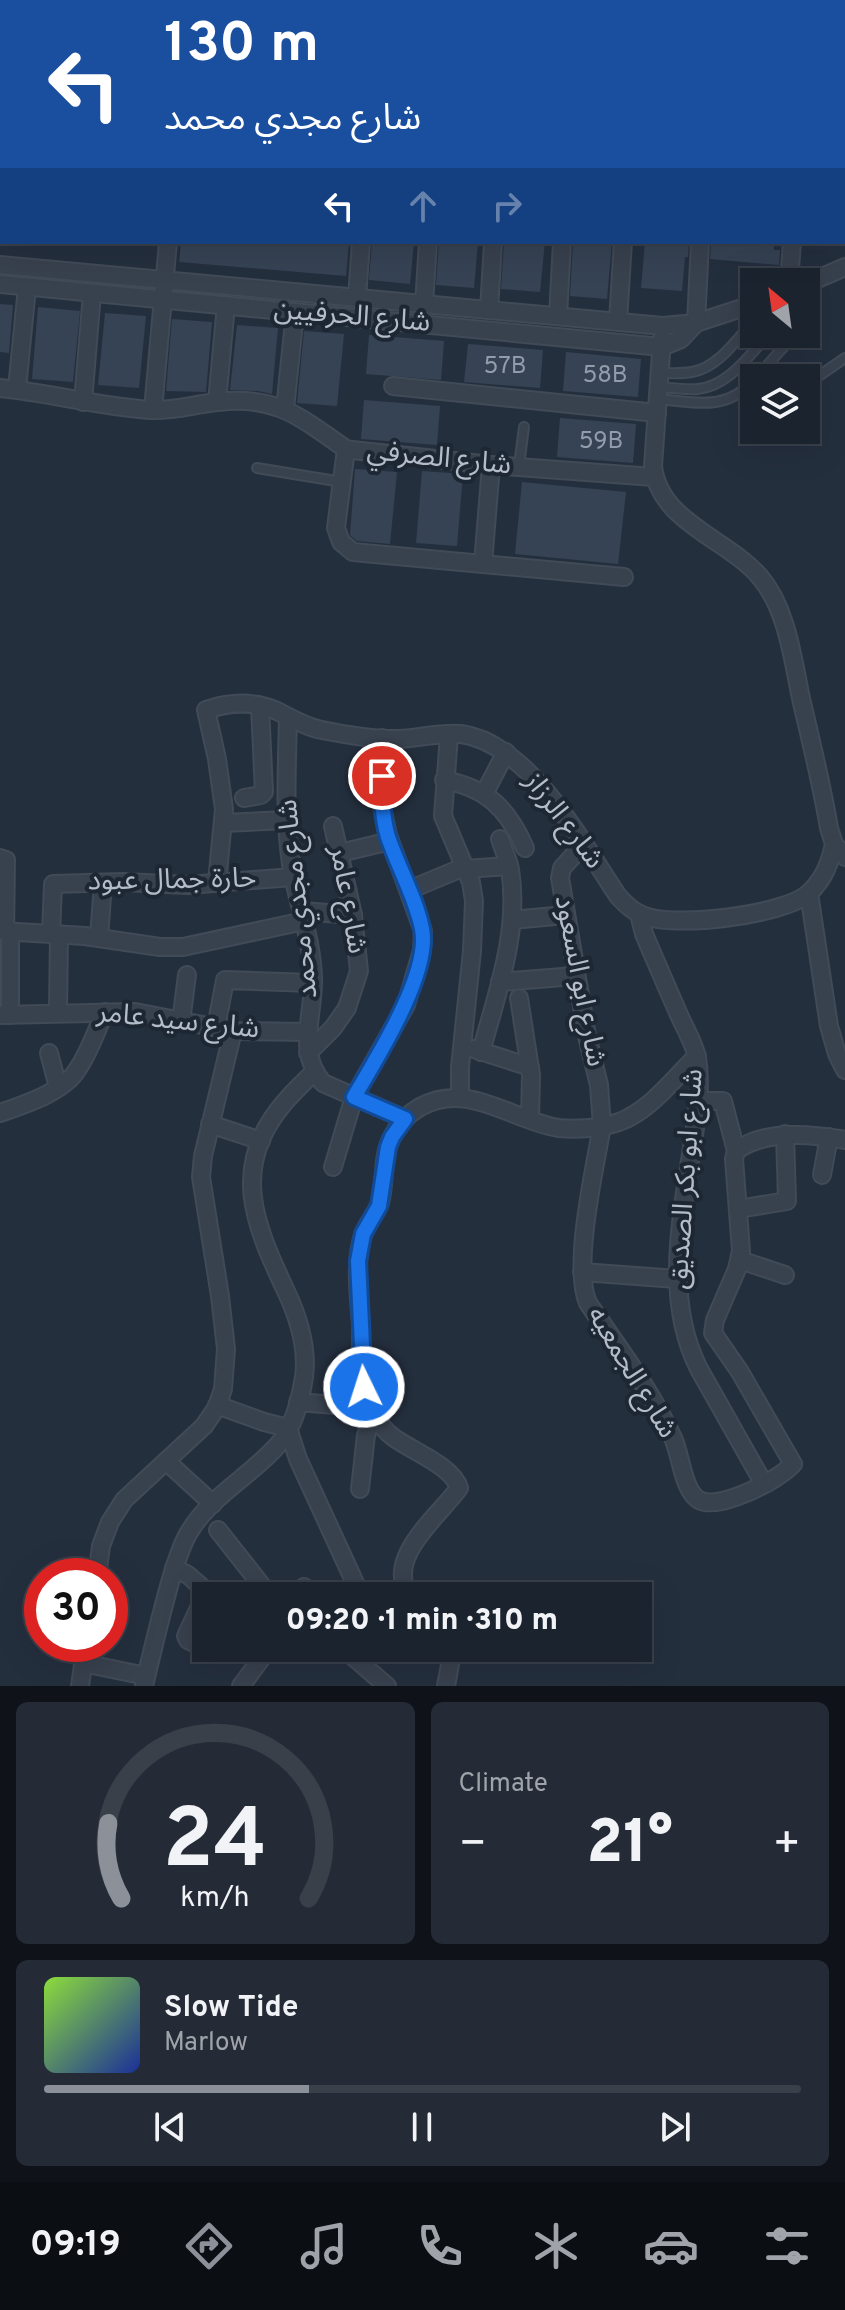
<!DOCTYPE html>
<meta charset="utf-8">
<style>
:root{--surface:#1b232e;--page:#242b36;--text:#f1f3f6;--muted:#a0a4aa;--line:#39404a;--accent:#8c9099}
body{margin:0;font-family:Overpass,"Noto Sans Arabic",sans-serif;background:var(--page);color:var(--text);height:100vh;display:flex;flex-direction:column;font-size:30px;white-space:nowrap}
*{box-sizing:border-box;margin:0}
p{font-size:26px;color:var(--muted)}
.icon{flex:none;width:44px;height:44px;fill:none;stroke:currentColor;stroke-width:2;stroke-linecap:round;stroke-linejoin:round}
.map{position:relative;height:1686px;overflow:hidden}
.panel{display:flex;flex-direction:column;gap:16px;padding:16px;background:#0f1319;flex:1}
.panel>*{flex:none}
.guide{position:absolute;left:0px;top:0px;width:846px;height:244px;box-shadow:0 8px 32px #0002,0 0 0 2px var(--line);background:#1a4fa0;color:#fff;overflow:hidden}
.needle{width:52px;rotate:331deg}
.controls{position:absolute;left:740px;top:268px;display:grid;gap:16px}
.controls a{display:grid;place-items:center;width:80px;height:80px;border-radius:0px;background:var(--surface);box-shadow:0 8px 32px #0002,0 0 0 2px var(--line);font-size:40px}
.speed{position:absolute;left:24px;top:1558px;display:flex;gap:16px;font-size:40px;font-weight:700;text-align:center}
.speed>*{display:grid;place-content:center;width:104px;height:104px;border-radius:50%;background:var(--surface);box-shadow:0 8px 32px #0002,0 0 0 2px var(--line);line-height:1}
.speed .limit{border:12px solid #d22;background:#fff;color:#111}
.pin{position:absolute;display:grid;place-items:center;width:68px;height:68px;color:#fff;margin:-34px;border:4px solid #fff;border-radius:50%;box-shadow:0 2px 8px #0007}
.me{position:absolute;width:88px;margin:-44px;rotate:356deg;stroke-linejoin:round;filter:drop-shadow(0 0 6px #0008)}
.turn{display:flex;align-items:center;gap:28px;height:168px;padding:0 32px;font-size:36px}
.turn .icon{width:104px;height:104px;stroke-width:2.5}
.turn b{display:block;font-size:56px;line-height:68px}
.lanes{display:flex;align-items:center;height:76px;padding:0 32px;background:#0003;justify-content:center;gap:40px;direction:ltr}
.lanes .off{opacity:.35}
.big{font-size:60px;font-weight:800;line-height:1.1}
.panel .tile{flex:1;display:flex;flex-direction:column;justify-content:center;gap:12px;min-width:0;padding:0 28px;border-radius:12px;background:var(--page)}
.panel .dial{align-items:center;gap:0}
.dial svg{height:208px;overflow:visible;fill:none;stroke:var(--line);stroke-width:7;stroke-linecap:round;text-anchor:middle}
.dial text{fill:var(--text);stroke:none}
.song{display:flex;align-items:center;gap:24px}
.cover{width:96px;height:96px;border-radius:12px;background:linear-gradient(135deg,hsl(90 70% 55%),hsl(230 70% 35%))}
.played{height:8px;border-radius:4px;background:linear-gradient(90deg,var(--accent) 35%,var(--line) 35%)}
.keys{display:flex;justify-content:space-around;direction:ltr}
.heat{display:flex;justify-content:space-between;align-items:center;font-size:44px;direction:ltr}
.panel .tiles{flex:1;display:grid;gap:16px;grid-template-columns:1fr 1fr}
.tile:last-child{grid-column:span 2}
.trip{position:absolute;left:192px;top:1582px;width:460px;height:80px;border-radius:0px;background:var(--surface);box-shadow:0 8px 32px #0002,0 0 0 2px var(--line);font-weight:800;line-height:80px;text-align:center}
.dock{display:flex;height:128px;justify-content:space-around;align-items:center;background:#0b0e12;color:var(--muted)}
.dock .icon{width:56px;height:56px}
.dock .on{color:var(--accent)}
.dock b{font-size:36px;color:var(--text)}
.map>svg:first-child{display:block}
.building{fill:#364354}
.lines{fill:none;stroke-linecap:round;stroke-linejoin:round}
.lane-casing{stroke:#414a57;stroke-width:12}
.street-casing{stroke:#414a57;stroke-width:20}
.lane{stroke:#38414e;stroke-width:8}
.street{stroke:#38414e;stroke-width:16}
.route-casing{stroke:#114b97;stroke-width:20}
.route{stroke:#1a73e8;stroke-width:14}
.labels{text-anchor:middle;dominant-baseline:central;stroke-width:8;stroke-linejoin:round;paint-order:stroke}
.number-label{font-size:24px;fill:#929caa}
.street-label{font-size:28px;fill:#b4bcc9;stroke:#1d2633}
</style>
<div class="map">
<svg width="845" height="1686" viewBox="0 0 845 1686">
<rect width="100%" height="100%" fill="#242f3e"/>
<g class="building">
<polygon points="181,242 349,242 346,276 179,262"/>
<polygon points="372,242 414,242 410,284 369,280"/>
<polygon points="439,242 478,242 474,288 436,285"/>
<polygon points="504,242 545,242 540,292 501,289"/>
<polygon points="573,242 612,242 607,299 570,296"/>
<polygon points="645,242 689,243 688,257 685,257 682,291 641,288"/>
<polygon points="722,242 774,242 774,250 780,250 779,265 710,259 711,245 718,245 718,243"/>
<polygon points="0,304 13,305 9,353 0,352"/>
<polygon points="38,307 80,311 73,382 32,379"/>
<polygon points="105,313 146,316 139,388 98,385"/>
<polygon points="172,319 212,322 206,392 166,391"/>
<polygon points="237,325 278,328 272,394 258,391 230,390"/>
<polygon points="304,331 344,334 337,406 297,403"/>
<polygon points="369,335 444,341 441,380 366,374"/>
<polygon points="468,344 543,350 540,388 464,382"/>
<polygon points="566,352 641,359 638,397 563,391"/>
<polygon points="364,400 440,406 437,445 361,439"/>
<polygon points="560,418 636,424 633,463 557,457"/>
<polygon points="355,469 397,472 390,544 357,541 350,535"/>
<polygon points="422,471 463,474 457,546 416,543"/>
<polygon points="522,482 626,492 618,564 515,554"/>
</g>
<g class="lines">
<g class="lane-casing">
<g id="lane">
<polyline points="806,304 809,319 806,322"/>
<path d="M660,373C670,373 681,374 692,372C718,368 738,338 754,320"/>
<polyline points="756,378 795,334"/>
<polyline points="813,380 845,358"/>
<path d="M659,387C672,388 686,390 698,389C729,386 750,354 769,334"/>
<path d="M658,399C695,402 726,412 754,380"/>
<polyline points="519,466 524,427"/>
<polyline points="257,468 342,482"/>
</g>
</g>
<g class="street-casing">
<g id="street">
<polyline points="85,0 90,2"/>
<polyline points="844,52 845,52"/>
<polyline points="0,145 2,145"/>
<polyline points="844,150 845,150"/>
<polyline points="844,208 845,208"/>
<polyline points="0,265 663,326 696,323 754,304"/>
<polyline points="789,282 792,242"/>
<polyline points="0,284 662,347 681,339 696,323"/>
<polyline points="806,284 845,267"/>
<polyline points="357,298 361,242"/>
<polyline points="424,304 428,242"/>
<polyline points="489,310 493,242"/>
<polyline points="558,316 562,242"/>
<polyline points="618,321 623,242"/>
<polyline points="696,323 700,242"/>
<path d="M662,339L653,466C659,522 728,539 760,577C788,610 793,662 802,703C812,745 822,786 829,828L834,844L845,857"/>
<polyline points="393,386 657,413"/>
<path d="M0,388C51,393 100,407 151,410C175,411 195,404 218,402C277,395 301,418 346,449L352,450L491,465L654,477"/>
<polyline points="17,389 27,287"/>
<polyline points="83,402 92,293"/>
<polyline points="217,402 226,305"/>
<polyline points="285,409 295,312"/>
<polyline points="153,410 168,242"/>
<polyline points="346,449 336,528 341,542 353,552 483,564 491,465"/>
<polyline points="483,564 624,577"/>
<path d="M288,717C287,766 284,816 291,864C297,902 312,939 313,978C314,1015 296,1052 323,1083L405,1119"/>
<polyline points="449,735 443,816 471,882 474,901 472,951 460,1067 460,1097"/>
<path d="M444,780C487,788 508,809 525,848"/>
<polyline points="484,794 506,752"/>
<polyline points="244,798 261,795 264,792 260,706"/>
<polyline points="224,823 287,820"/>
<path d="M584,844L562,868L560,878L587,1036L599,1085L602,1126C595,1167 572,1267 588,1303C618,1347 651,1390 673,1438C681,1455 683,1491 699,1500C719,1511 779,1480 793,1464L740,1372L713,1333L715,1320L737,1269L741,1251L734,1159L736,1151C765,1129 812,1134 845,1140"/>
<polyline points="340,853 390,841"/>
<polyline points="0,858 6,860 5,932"/>
<polyline points="465,869 509,866"/>
<path d="M217,883L224,809L217,759L206,710C229,702 254,701 277,711C291,718 306,727 322,730C347,735 375,740 400,739C420,738 441,732 461,734C529,743 583,844 618,896C625,904 632,911 642,915C673,929 785,915 809,893C824,879 830,863 834,844"/>
<polyline points="409,890 464,867"/>
<polyline points="809,893 829,1026 837,1054 845,1070"/>
<polyline points="302,911 353,915"/>
<path d="M639,914L644,934C656,962 668,990 680,1017C686,1030 694,1044 697,1057C702,1088 696,1123 691,1154C680,1224 665,1303 699,1369L764,1484"/>
<polyline points="512,920 565,915"/>
<polyline points="0,931 85,936 160,947 183,947 304,921"/>
<polyline points="10,932 10,1015"/>
<polyline points="51,933 53,884 123,882 188,885 293,877"/>
<polyline points="99,938 103,883"/>
<polyline points="500,982 575,976"/>
<polyline points="519,998 531,1075 530,1119"/>
<polyline points="58,1013 59,934"/>
<polyline points="0,1015 135,1012 233,1031 309,1032"/>
<polyline points="181,1022 187,975"/>
<polyline points="216,1028 225,980 312,983"/>
<polyline points="474,1049 530,1067"/>
<path d="M481,1052C497,993 520,931 510,869C508,859 503,849 500,839"/>
<polyline points="49,1053 58,1087"/>
<polyline points="308,1053 333,1028 347,1008 359,971 353,915 333,826"/>
<polyline points="697,1101 723,1101 736,1151"/>
<path d="M0,1113C23,1105 64,1092 77,1070C89,1053 96,1031 105,1012"/>
<polyline points="210,1124 261,1141"/>
<polyline points="333,1167 354,1097 406,1005 422,950 423,931 388,835 382,807 382,738"/>
<polyline points="822,1175 829,1137"/>
<polyline points="738,1209 787,1201 785,1134"/>
<polyline points="740,1260 785,1275"/>
<polyline points="582,1272 677,1279"/>
<polyline points="298,1402 371,1408"/>
<polyline points="217,1405 264,1422 288,1428 298,1459 361,1596"/>
<polyline points="166,1461 213,1504"/>
<polyline points="360,1489 366,1435 374,1414"/>
<polyline points="218,1530 270,1596"/>
<polyline points="174,1568 188,1575 212,1596"/>
<polyline points="97,1576 101,1546 110,1522 124,1500 204,1426 217,1407 223,1389 226,1349 220,1296 201,1177 203,1156 233,1031"/>
<polyline points="293,1596 304,1587 316,1596"/>
<path d="M410,1596C383,1559 439,1516 459,1488C453,1466 410,1450 393,1437C377,1425 368,1404 364,1385C360,1366 361,1345 361,1325C359,1296 354,1263 363,1235C367,1223 376,1214 380,1203C386,1181 381,1158 392,1137C398,1125 408,1114 420,1107C468,1080 512,1121 559,1128C577,1130 601,1128 619,1122C651,1110 673,1079 697,1056"/>
<polyline points="202,1647 188,1640 186,1636 207,1591"/>
<polyline points="343,1648 387,1686"/>
<polyline points="83,1663 146,1676"/>
<polyline points="80,1686 86,1644"/>
<path d="M144,1686C152,1652 160,1619 169,1586C174,1569 179,1550 188,1534C210,1495 254,1475 282,1440C294,1424 301,1397 304,1377C308,1347 298,1316 285,1289C254,1223 230,1166 284,1103C293,1092 304,1082 314,1072"/>
<polyline points="241,1686 269,1648"/>
<polyline points="446,1686 453,1648"/>
</g>
</g>
<use href="#lane" class="lane"/>
<use href="#street" class="street"/>
</g>
<g class="lines">
<g class="route-casing">
<path id="route" d="M364,1387L358,1261L363,1234L379,1206L388,1147L392,1137L405,1119L354,1097C376,1059 431,973 422,929C416,898 398,867 388,837C382,817 382,797 382,776"/>
</g>
<use href="#route" class="route"/>
</g>
<g class="labels">
<g class="number-label">
<text x="505" y="367">57B</text>
<text x="605" y="376">58B</text>
<text x="601" y="442">59B</text>
</g>
<g class="street-label">
<text transform="translate(352 317) rotate(5)">شارع الحرفيين</text>
<text transform="translate(439 459) rotate(6)">شارع الصرفي</text>
<text transform="translate(563 821) rotate(53)">شارع الرزاز</text>
<text transform="translate(172 881) rotate(-1)">حارة جمال عبود</text>
<text transform="translate(299 899) rotate(-96)">شارع مجدي محمد</text>
<text transform="translate(347 900) rotate(80)">شارع عامر</text>
<text transform="translate(579 981) rotate(79)">شارع ابو السعود</text>
<text transform="translate(178 1022) rotate(6)">شارع سيد عامر</text>
<text transform="translate(687 1179) rotate(-86)">شارع ابو بكر الصديق</text>
<text transform="translate(631 1373) rotate(59)">شارع الجمعيه</text>
</g>
</g>
</svg>
<div class="controls">
<a><svg class="needle" viewBox="-14 -14 28 28"><path d="M0-13l5 13h-10z" fill="#e53935"/><path d="M0 13l5-13h-10z" fill="#a0a4aa"/></svg></a>
<a><svg class="icon" aria-label="layers" viewBox="0 0 24 24"><path d="M12 4l9 5-9 5-9-5zM3 14l9 5 9-5"/></svg></a>
</div>
<div class="speed"><div class="limit">30</div></div>
<div class="pin" style="left:382px;top:776px;background:#d93025"><svg class="icon" aria-label="arrive" viewBox="0 0 24 24"><path d="M6 21V4h12l-3 4 3 4H6"/></svg></div>
<svg class="me" style="left:364px;top:1387px" viewBox="-20 -20 40 40"><circle r="17" fill="#1a73e8" stroke="#fff" stroke-width="3"/><path d="M0-11L8 9 0 5-8 9z" fill="#fff"/></svg>
<div class="trip">09:20 · 1 min · 310 m</div>
<div class="guide">
<div class="turn"><svg class="icon" aria-label="left" viewBox="0 0 24 24"><path d="M17 20v-9H6M10 6l-5 5 5 5"/></svg><div><b>130 m</b>شارع مجدي محمد</div></div>
<div class="lanes"><svg class="icon" aria-label="left" viewBox="0 0 24 24"><path d="M17 20v-9H6M10 6l-5 5 5 5"/></svg><svg class="icon off" aria-label="ahead" viewBox="0 0 24 24"><path d="M12 20V5M6 11l6-6 6 6"/></svg><svg class="icon off" aria-label="right" viewBox="0 0 24 24"><path d="M7 20v-9h11M14 6l5 5-5 5"/></svg></div>
</div>
</div>
<section class="panel">
<div class="tiles">
<div class="tile dial"><svg viewBox="0 0 100 80">
<path d="M14 69A42 42 0 1 1 86 69"/>
<path d="M14 69A42 42 0 0 1 9 40" stroke="#8c9099"/>
<text x="50" y="56" font-size="32" font-weight="700">24</text>
<text x="50" y="72" font-size="11">km/h</text>
</svg></div>
<div class="tile"><p>Climate</p>
<div class="heat"><a>−</a><b class="big">21°</b><a>+</a></div>
</div>
<div class="tile">
<div class="song"><i class="cover"></i><div><b>Slow Tide</b><p>Marlow</p></div></div>
<div class="played"></div>
<div class="keys"><svg class="icon" aria-label="previous" viewBox="0 0 24 24"><path d="M18 5L8 12l10 7zM5 5v14"/></svg><svg class="icon" aria-label="pause" viewBox="0 0 24 24"><path d="M8 5v14M16 5v14"/></svg><svg class="icon" aria-label="next" viewBox="0 0 24 24"><path d="M6 5l10 7-10 7zM19 5v14"/></svg></div>
</div>
</div>
</section>
<nav class="dock">
<b>09:19</b>
<svg class="icon on" aria-label="directions" viewBox="0 0 24 24"><path d="M12 3l9 9-9 9-9-9zM9 14v-3h6M13 9l2 2-2 2"/></svg>
<svg class="icon" aria-label="music" viewBox="0 0 24 24"><path d="M9 18V5l10-2v13"/><circle cx="6" cy="18" r="3"/><circle cx="16" cy="16" r="3"/></svg>
<svg class="icon" aria-label="phone" viewBox="0 0 24 24"><path d="M5 4h4l2 5-3 2q2 4 5 5l2-3 5 2v4C11 20 4 13 5 4z"/></svg>
<svg class="icon" aria-label="climate" viewBox="0 0 24 24"><path d="M12 3v18M4 7l16 10M4 17L20 7"/></svg>
<svg class="icon" aria-label="car" viewBox="0 0 24 24"><path d="M5 17H2v-5l4-1 3-4h7l3 4 3 1v5h-3M9 17h6M6 11h13"/><circle cx="7" cy="17" r="2"/><circle cx="17" cy="17" r="2"/></svg>
<svg class="icon" aria-label="filters" viewBox="0 0 24 24"><path d="M4 7h16M4 17h16"/><circle cx="9" cy="7" r="2"/><circle cx="15" cy="17" r="2"/></svg>
</nav>
